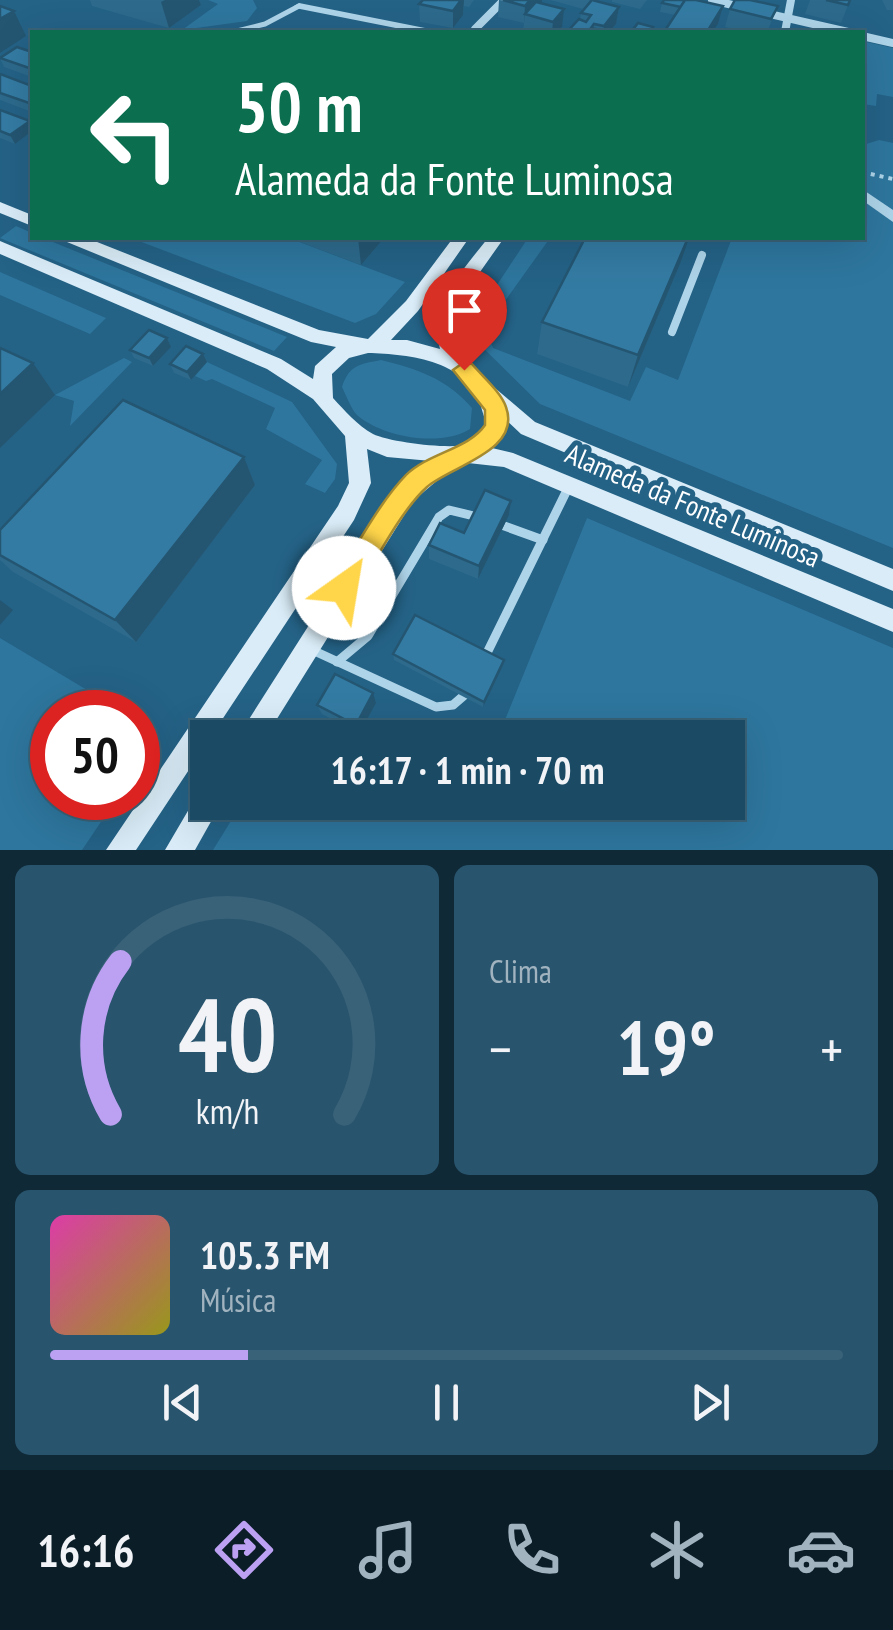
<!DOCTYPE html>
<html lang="pt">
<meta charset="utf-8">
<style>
:root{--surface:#1b4a64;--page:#28546d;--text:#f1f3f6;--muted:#a0b3bf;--line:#396278;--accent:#bca0f2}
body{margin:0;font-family:"PT Sans Narrow",sans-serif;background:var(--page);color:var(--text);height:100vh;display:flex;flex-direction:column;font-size:38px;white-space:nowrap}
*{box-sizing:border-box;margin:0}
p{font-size:32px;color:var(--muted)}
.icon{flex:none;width:55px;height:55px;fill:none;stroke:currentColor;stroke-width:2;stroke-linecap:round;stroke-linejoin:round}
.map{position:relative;height:850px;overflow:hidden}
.drawer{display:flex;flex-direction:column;gap:15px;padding:15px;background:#0f2937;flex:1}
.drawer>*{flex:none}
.top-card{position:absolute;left:30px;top:30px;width:835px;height:210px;border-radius:0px;box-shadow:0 10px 40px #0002,0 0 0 2px var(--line);background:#0b6e4f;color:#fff;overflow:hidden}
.speed{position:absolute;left:30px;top:690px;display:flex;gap:20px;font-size:50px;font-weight:700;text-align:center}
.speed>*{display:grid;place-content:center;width:130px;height:130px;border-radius:50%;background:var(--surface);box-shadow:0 10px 40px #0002,0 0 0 2px var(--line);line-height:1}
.speed .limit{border:15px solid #d22;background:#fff;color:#111}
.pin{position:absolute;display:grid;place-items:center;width:85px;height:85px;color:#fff;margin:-102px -42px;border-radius:50% 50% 50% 0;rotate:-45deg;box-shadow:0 0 10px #0007}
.pin .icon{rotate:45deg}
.me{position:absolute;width:110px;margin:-55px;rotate:32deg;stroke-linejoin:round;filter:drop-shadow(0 0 8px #0008)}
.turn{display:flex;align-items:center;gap:35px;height:210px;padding:0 40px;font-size:45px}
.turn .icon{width:130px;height:130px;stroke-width:2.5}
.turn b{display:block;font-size:70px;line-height:85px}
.big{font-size:75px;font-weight:600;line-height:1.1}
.drawer .card{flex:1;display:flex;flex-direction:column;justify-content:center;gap:15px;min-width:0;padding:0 35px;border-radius:15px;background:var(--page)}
.drawer .dial{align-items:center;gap:0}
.dial svg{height:260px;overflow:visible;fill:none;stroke:var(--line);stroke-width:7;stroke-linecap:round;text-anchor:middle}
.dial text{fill:var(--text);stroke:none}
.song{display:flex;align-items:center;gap:30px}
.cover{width:120px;height:120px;border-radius:15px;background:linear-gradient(135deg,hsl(320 70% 55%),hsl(60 70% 35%))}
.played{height:10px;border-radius:5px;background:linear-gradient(90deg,var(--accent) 25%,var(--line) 25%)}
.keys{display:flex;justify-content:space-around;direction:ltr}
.heat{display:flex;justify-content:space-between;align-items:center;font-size:55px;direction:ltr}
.drawer .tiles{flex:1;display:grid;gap:15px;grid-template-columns:1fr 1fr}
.card:last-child{grid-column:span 2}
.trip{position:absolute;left:190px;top:720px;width:555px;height:100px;border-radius:0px;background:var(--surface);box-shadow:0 10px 40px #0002,0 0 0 2px var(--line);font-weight:600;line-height:100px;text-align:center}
.tab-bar{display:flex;height:160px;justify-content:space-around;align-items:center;background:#0b1e28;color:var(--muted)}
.tab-bar .icon{width:70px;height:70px}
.tab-bar .selected{color:var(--accent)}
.tab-bar b{font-size:45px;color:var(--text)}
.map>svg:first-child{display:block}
.green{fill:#2e769e}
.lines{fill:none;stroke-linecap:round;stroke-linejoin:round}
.path{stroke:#aed4e9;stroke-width:4;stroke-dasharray:4 5;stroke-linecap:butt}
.service-far2{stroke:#aed4e9;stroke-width:5}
.service-far1{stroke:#aed4e9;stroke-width:8}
.service{stroke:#aed4e9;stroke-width:9}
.minor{stroke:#aed4e9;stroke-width:8}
.tertiary{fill:#aed4e9;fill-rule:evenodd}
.secondary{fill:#d9ecf7;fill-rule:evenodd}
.wall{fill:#2d6a8c}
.shaded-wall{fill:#245672}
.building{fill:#347ba3;stroke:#245672;stroke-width:2.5}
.route{fill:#ffd54a;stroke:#a68a30;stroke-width:2.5}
.labels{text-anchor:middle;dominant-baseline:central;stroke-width:10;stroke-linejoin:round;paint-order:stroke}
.street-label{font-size:28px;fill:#fff;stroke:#246286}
</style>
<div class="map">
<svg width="893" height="850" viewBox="0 0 893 850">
<rect width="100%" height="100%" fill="#246286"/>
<g class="green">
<polygon points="208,0 253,0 257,8 247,21 182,30 218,4"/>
<polygon points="862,41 893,48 893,97 877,94 876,106 863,104"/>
<polygon points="879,140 893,143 893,548 540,404 472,337 471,324 528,238 550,238 490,322 488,336 493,348 630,401 646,367 678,380 732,238 862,238 863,145"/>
<polygon points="16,226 32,233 32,238 43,238 287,337 274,351 0,238"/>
<polygon points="131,238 289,238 405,282 376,314 355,323"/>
<polygon points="0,272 106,318 90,334 0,295"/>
<polygon points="124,358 132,362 70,426 74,401 55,395"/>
<path d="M381,360C418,369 447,379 472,408L470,429C442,447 383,438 357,415C351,409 346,395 342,387C349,365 360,364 381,360Z"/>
<polygon points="207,362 292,402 337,464 335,479 325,493 305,484 322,460 266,429 275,408 212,379 206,381 195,376"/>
<polygon points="587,518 893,648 893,850 213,850 242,803 728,802 728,738 498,737"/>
<polygon points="0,638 124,712 52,712 52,798 117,798 82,850 0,850"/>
</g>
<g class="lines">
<polyline class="path" points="862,172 893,179"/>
<polyline class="service-far2" points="233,32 265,24 299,6"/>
<polyline class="service-far1" points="672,332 702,255"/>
<g class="service">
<polyline points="496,523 543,540"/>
<polyline points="310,649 436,707 453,705 468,692"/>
<polyline points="485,657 569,486"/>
<polyline points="337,662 368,636 439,517 449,510 482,518"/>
</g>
<g class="minor">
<polyline points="712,0 745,8"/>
<polyline points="761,12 848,32"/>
<polyline points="475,29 504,0"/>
<polyline points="785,32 791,0"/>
<polyline points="862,36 893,43"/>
</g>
<g class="tertiary">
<polygon points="299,3 430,29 436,32 416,32 295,8 294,6"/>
<polygon points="862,189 893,210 893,222 862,200"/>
</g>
<g class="secondary">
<polygon points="0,202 32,215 32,226 0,213"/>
<path d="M65,238H87L319,330L368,339L406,301L453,238H469L418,311L391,340H407L440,349C430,304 462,271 488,238H504L463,296L455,326L457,344L462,360L535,422L893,569V591L521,434L504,418L506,426L492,448L513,453L893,609V632L504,467L459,462L413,501L265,738H237L397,487L431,461L387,457L367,449L371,483L354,520L136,850H106L338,506L349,483L345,436L313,399L267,369L0,254V241L281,359L313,379L315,366L336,347L311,342L67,242ZM368,353C409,354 472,361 482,410C484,417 488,425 483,432C480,435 468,444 464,445C447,449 389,442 373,434C357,425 345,411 333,398L332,374L349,358Z"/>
<polygon points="208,789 208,802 222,802 195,850 165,850 199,792"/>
</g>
</g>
<g class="wall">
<polygon points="90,0 199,0 201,5 169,28 92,6"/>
<polygon points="423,0 474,0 469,7 464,6 463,15 453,28 420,22 419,4"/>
<polygon points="499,0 541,3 562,27 557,32 523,32 524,23 498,17"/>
<polygon points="550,0 590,0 583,9"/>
<polygon points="612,0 647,0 640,9 612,2"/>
<polygon points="810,0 850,0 841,23 805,14"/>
<polygon points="882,0 893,0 893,10 887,10"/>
<polygon points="662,3 723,6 718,24 712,32 665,32 675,15 660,12"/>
<polygon points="778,6 767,32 748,32 725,27 730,9"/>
<polygon points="619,7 616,24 609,32 567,32 580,20 581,13"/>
<polygon points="32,52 32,77 4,67 0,58"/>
<polygon points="0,74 32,86 32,112 0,100"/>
<polygon points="0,110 32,127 32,131 15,144 0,138"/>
<polygon points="299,238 384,238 361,265 300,242"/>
<polygon points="680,264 628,387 537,354 542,322"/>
<polygon points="167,338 171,347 153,366 134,358 130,350"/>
<polygon points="203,354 207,362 191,380 174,373 170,364"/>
<polygon points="244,457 255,485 136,642 13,572 0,560 0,530"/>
<polygon points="511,501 509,515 478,579 429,559 429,545 464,533"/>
<polygon points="393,654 504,660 503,665 483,707 394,660"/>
<polygon points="376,703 359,734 322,714 317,705"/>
</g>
<g class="shaded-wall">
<polygon points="165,0 199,0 201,5 169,28 161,2"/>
<polygon points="461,0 464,0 463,15 453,28 453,11"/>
<polygon points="530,0 542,0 542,2 530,16 525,14 524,23 525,6"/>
<polygon points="723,6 718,24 712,32 707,32"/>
<polygon points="619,7 616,24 609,32 603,32 604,26"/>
<polygon points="564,9 562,27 557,32 552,32 553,22"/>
<polygon points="14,11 26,36 0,53 0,19"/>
<polygon points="30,121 32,131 15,144 10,135"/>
<polygon points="358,238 384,238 361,265"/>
<polygon points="689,238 680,264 628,387 638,355"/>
<polygon points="167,338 171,347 153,366 149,358"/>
<polygon points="203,354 207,362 191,380 187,372"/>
<polygon points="33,363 55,395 0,448 0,394"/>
<polygon points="244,457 255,485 136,642 115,620"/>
<polygon points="511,501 509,515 478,579 479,566"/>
<polygon points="0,600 13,610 0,625"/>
<polygon points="504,660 503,665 483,707 484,702"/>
<polygon points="373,693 376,703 359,734 356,725"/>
</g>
<g class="building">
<polygon points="423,0 461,0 453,11 419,4"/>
<polygon points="503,0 530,0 525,6"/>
<polygon points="592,0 619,7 604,26 594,24 591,28 609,32 567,32 579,19 586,22 591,15 581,13"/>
<polygon points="664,0 685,0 681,7 662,3"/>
<polygon points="685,0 696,0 723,6 707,32 680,32 666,29"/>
<polygon points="735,0 750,0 778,6 771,19 730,9"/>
<polygon points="826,0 850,0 848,5"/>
<polygon points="536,2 564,9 553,22 525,14"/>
<polygon points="0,6 14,11 0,19"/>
<polygon points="638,23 653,27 650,32 631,32"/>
<polygon points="17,47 32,52 32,69 0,58"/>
<polygon points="0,74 32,86 32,104 0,93"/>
<polygon points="0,110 30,121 10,135 0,131"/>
<polygon points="585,238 688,238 638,355 542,322"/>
<polygon points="149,330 167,338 149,358 130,350"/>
<polygon points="186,346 203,354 187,372 170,364"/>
<polygon points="0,348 33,363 0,394"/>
<polygon points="123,400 244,457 115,620 0,555 0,530"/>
<polygon points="485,490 511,501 479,566 429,545 440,523 464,533"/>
<polygon points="415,615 504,660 484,702 393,654"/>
<polygon points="335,674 373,693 356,725 317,705"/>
</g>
<path class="route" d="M464,362L472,364C482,376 501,392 506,407C522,451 451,466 427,487C400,511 373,566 353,597L344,601L334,597L330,588L334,580C357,547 378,504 406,475C428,453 469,449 485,425V410L453,370Z"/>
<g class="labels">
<g class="street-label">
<text transform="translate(693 505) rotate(23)">Alameda da Fonte Luminosa</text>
</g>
</g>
</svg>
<div class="speed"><div class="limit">50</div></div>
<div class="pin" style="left:464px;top:370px;background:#d93025"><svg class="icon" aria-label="arrive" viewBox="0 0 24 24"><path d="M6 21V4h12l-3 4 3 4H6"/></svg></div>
<svg class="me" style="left:344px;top:588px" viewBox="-20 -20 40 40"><circle r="19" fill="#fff"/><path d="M0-13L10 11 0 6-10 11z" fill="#ffd54a"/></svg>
<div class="trip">16:17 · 1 min · 70 m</div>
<div class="top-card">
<div class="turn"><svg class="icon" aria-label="left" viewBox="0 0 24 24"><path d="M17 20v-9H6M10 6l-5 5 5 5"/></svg><div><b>50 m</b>Alameda da Fonte Luminosa</div></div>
</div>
</div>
<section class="drawer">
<div class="tiles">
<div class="card dial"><svg viewBox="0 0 100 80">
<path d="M14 69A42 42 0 1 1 86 69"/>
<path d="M14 69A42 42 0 0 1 17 22" stroke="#bca0f2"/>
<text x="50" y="56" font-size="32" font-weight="700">40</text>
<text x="50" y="72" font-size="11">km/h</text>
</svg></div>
<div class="card"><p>Clima</p>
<div class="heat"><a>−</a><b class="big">19°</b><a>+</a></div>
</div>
<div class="card">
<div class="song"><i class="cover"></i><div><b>105.3 FM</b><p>Música</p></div></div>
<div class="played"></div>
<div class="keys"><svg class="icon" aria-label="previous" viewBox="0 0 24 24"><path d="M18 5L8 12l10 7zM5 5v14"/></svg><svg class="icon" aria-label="pause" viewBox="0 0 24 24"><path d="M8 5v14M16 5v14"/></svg><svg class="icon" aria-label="next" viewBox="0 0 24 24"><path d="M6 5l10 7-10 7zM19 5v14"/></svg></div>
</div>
</div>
</section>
<nav class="tab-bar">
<b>16:16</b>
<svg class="icon selected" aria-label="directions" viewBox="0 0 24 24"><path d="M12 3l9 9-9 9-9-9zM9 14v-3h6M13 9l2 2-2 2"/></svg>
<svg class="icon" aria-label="music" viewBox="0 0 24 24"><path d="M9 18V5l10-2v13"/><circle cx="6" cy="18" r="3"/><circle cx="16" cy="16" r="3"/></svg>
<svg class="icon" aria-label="phone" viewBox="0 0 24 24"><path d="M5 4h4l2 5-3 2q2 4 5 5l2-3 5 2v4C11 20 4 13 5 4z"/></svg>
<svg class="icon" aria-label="climate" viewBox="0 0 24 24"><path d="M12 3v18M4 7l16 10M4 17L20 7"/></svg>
<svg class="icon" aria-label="car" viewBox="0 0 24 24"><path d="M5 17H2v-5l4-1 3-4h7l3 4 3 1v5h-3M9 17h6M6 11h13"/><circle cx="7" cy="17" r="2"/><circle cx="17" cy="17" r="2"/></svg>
</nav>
